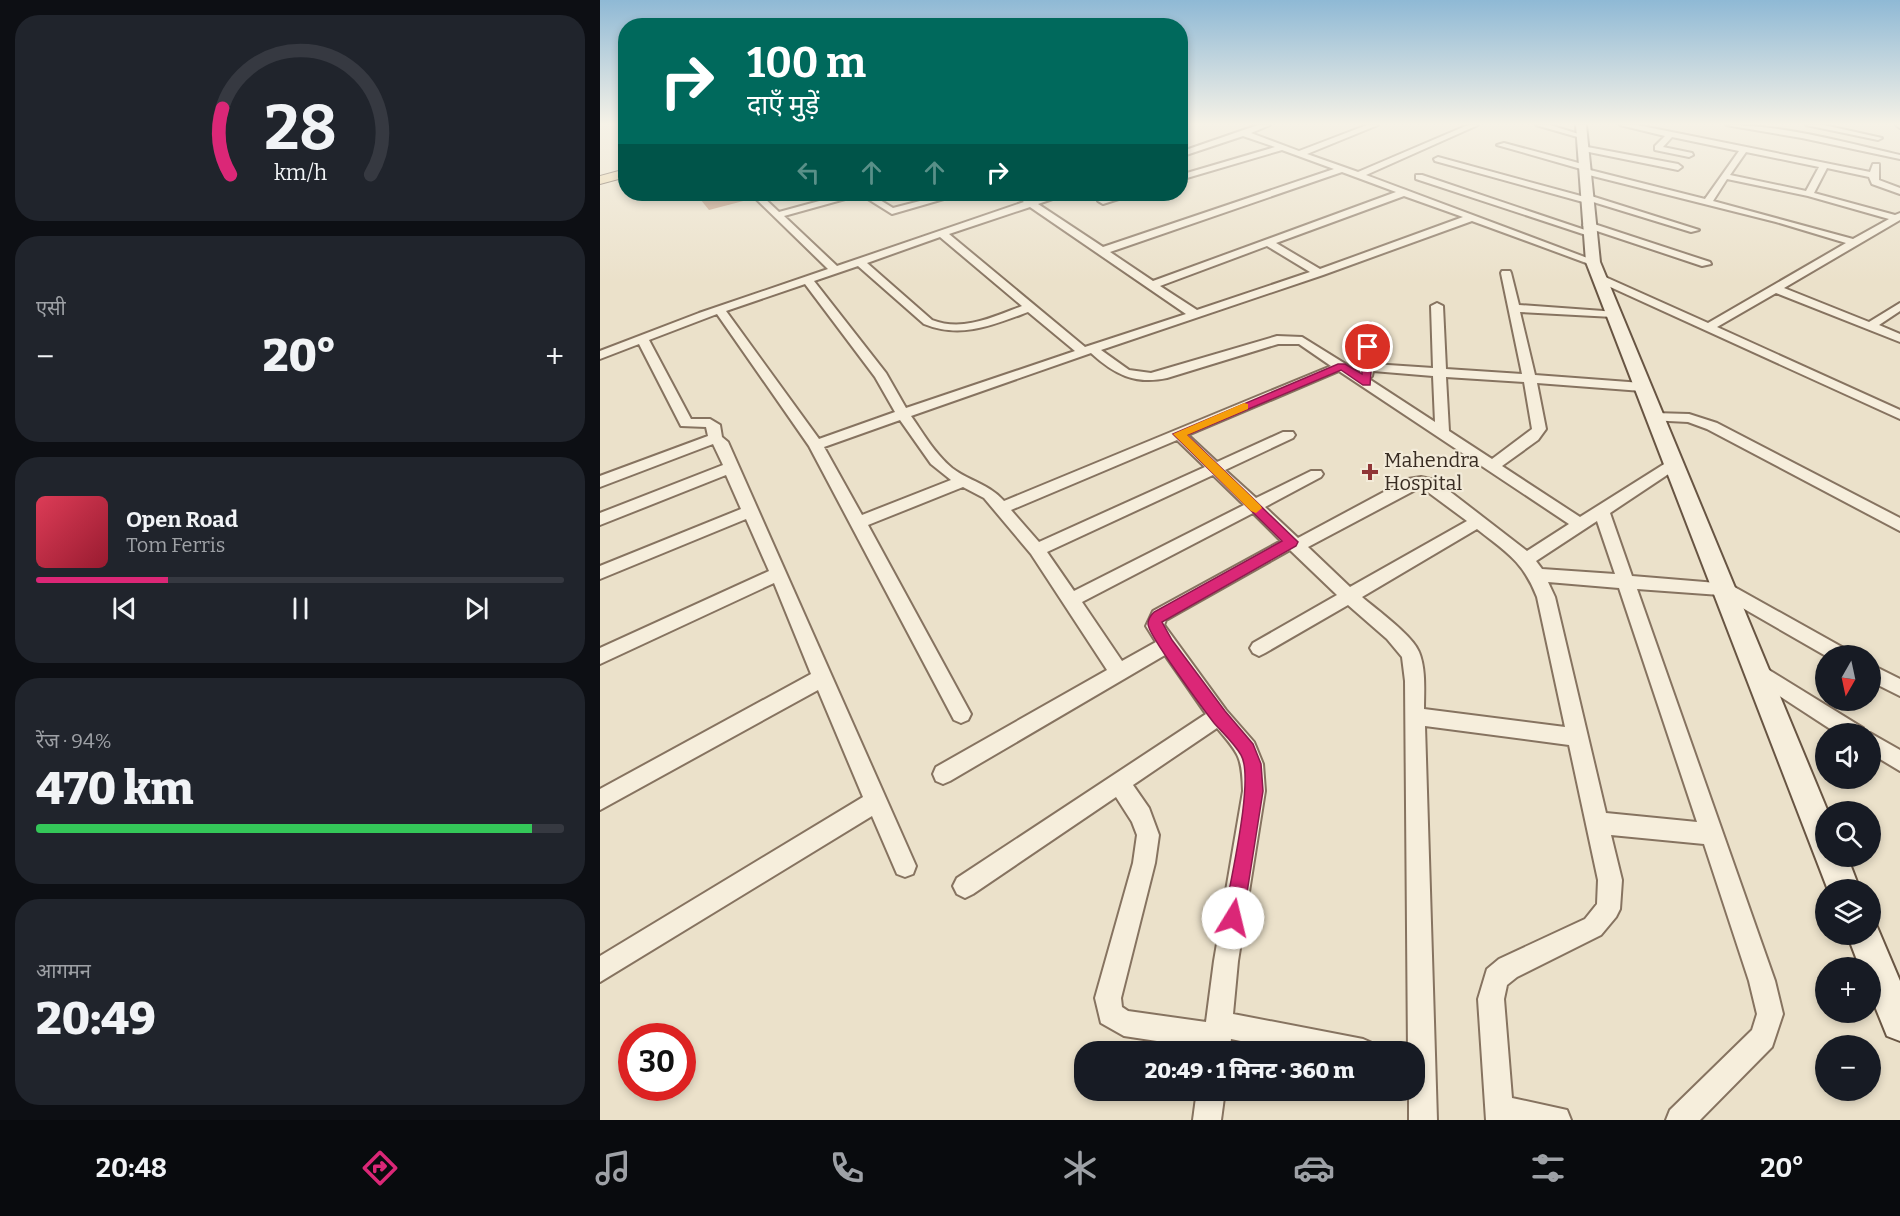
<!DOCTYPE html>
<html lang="hi">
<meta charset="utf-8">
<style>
:root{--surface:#171b24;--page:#20242c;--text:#f1f3f6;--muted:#9ea1a6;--line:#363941;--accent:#db2777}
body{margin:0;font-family:Bitter,"Noto Sans Devanagari",serif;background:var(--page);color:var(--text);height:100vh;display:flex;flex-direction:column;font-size:22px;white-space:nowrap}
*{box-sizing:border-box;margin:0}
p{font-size:20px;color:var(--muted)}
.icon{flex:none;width:33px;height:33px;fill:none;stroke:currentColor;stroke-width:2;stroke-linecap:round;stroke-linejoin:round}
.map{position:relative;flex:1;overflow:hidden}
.side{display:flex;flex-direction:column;gap:15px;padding:15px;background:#0d0f14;width:600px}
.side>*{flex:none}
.hud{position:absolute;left:18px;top:18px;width:570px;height:183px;border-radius:24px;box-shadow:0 3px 9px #0003;background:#00695c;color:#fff;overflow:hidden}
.needle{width:39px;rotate:189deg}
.controls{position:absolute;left:1215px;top:645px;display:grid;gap:12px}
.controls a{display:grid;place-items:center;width:66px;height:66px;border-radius:50%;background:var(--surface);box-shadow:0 3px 9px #0003;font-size:30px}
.speed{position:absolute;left:18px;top:1023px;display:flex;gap:12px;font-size:30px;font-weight:700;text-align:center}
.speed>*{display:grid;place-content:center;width:78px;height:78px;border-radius:50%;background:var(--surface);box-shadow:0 3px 9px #0003;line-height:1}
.speed .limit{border:9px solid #d22;background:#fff;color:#111}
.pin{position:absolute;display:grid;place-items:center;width:51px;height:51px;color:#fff;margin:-26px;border:3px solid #fff;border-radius:50%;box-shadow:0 2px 6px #0007}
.me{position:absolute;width:66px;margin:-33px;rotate:9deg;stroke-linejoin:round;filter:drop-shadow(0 0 4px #0008)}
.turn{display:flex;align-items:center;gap:21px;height:126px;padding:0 30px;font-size:27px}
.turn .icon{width:78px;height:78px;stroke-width:2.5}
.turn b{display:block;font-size:42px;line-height:51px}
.lanes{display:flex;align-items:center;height:57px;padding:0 30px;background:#0003;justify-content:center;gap:30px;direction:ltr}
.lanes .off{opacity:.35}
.big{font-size:45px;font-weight:800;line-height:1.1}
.side .tile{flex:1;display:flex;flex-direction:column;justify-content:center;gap:9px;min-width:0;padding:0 21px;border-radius:24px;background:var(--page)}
.side .dial{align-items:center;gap:0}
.dial svg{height:156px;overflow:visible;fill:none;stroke:var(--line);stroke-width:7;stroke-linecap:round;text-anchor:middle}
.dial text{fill:var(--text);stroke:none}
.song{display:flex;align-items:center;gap:18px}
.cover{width:72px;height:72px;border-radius:9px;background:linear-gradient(135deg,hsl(350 70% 55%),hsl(350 70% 35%))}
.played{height:6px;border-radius:3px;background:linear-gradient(90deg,var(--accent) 25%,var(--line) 25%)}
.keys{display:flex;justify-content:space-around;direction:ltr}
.heat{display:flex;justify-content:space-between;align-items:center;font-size:33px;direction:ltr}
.charge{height:9px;border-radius:4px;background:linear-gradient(90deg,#34c759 94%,var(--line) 0)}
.trip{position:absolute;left:474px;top:1041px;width:351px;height:60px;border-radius:24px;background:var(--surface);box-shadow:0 3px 9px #0003;font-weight:800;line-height:60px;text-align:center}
.dock{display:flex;height:96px;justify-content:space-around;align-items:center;background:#090b0e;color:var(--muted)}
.dock .icon{width:42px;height:42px}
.dock .current{color:var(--accent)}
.dock b{font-size:27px;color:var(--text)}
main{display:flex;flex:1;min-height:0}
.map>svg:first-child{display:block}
.building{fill:#c69e83}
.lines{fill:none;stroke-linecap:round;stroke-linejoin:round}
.street-casing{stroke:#867360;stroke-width:4}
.secondary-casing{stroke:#685543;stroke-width:4}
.primary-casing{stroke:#554233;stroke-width:2}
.street{fill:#f6eedc;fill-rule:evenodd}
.secondary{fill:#f6eedc;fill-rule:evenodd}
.primary{fill:#ead4a6;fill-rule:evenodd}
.route{fill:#db2777;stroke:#8e194d;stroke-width:1.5}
.slow{fill:#f59e0b}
.poi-dot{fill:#903537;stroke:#f3ebd9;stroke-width:2}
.labels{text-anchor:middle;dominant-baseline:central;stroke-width:4.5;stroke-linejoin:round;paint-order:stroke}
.poi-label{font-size:20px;fill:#382c22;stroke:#f3ebd9;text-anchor:start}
</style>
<main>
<section class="side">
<div class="tile dial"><svg viewBox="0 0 100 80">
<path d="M14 69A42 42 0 1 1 86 69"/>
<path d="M14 69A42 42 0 0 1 10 35" stroke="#db2777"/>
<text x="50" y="56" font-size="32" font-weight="700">28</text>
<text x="50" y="72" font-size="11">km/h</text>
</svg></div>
<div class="tile"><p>एसी</p>
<div class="heat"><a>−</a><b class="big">20°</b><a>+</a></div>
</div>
<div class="tile">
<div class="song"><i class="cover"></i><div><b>Open Road</b><p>Tom Ferris</p></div></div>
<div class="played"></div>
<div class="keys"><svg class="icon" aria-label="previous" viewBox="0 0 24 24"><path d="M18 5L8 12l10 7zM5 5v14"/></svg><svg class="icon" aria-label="pause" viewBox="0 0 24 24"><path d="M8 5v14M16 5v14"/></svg><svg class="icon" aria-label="next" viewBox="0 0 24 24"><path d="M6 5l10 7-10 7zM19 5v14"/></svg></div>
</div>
<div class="tile"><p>रेंज · 94%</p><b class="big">470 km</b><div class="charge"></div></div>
<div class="tile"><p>आगमन</p><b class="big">20:49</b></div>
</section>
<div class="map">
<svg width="1300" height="1120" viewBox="0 0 1300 1120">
<rect width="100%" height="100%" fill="#ebe1ca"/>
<polygon class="building" points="96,194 149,194 151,199 109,210"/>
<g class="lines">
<g class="street-casing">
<g id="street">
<path d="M658,125H670L651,133L699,151L767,125H778L707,154L758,172L868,125H878L766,175L998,262L989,264L872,221L723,275L501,350L529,370L551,373L677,336L702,337L760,373L764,327L770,323L776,327L773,364L833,368L831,306L837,303L843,306L846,369L922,374L901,273L902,271H910L911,273L919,305L1017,312V316L1013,317L920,312L935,375L1042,383L1048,387L1042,391L937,383L946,429L938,440L902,466L980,517L1069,461H1079L1081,464L1079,467L1010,513L1032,576L1129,584L1249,651L1251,656H1226L1120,595L1037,589L1175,981L1183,1014L1172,1047L1100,1120H1066L1070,1110L1152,1030L1157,1014L1149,981L1104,844L1011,835L1022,880L1020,909L1016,917L1001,935L917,977L907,985L904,999L912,1098L967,1110L971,1120H886L878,999L887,969L899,959L985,919L997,904L998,880L969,745L825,726L837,1120H809V1090H814V1052H808L805,681L802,657L787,639L748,605L665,653L659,656L653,653L650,648L653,643L737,595L690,550L566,620L564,625L626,710L654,742L663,764L665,791L638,961L633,1014L763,1039L772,1043L776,1052H693L631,1039L629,1052H603V1048L524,1036L501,1023L495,998L533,863L537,835L532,822L516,797L373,894L365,898L357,894L353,886L357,878L606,714L565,655L350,781L343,784L336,781L333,774L336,767L507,670L431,554L384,498L363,487L268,525L371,714L368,720L361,723L354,720L209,446L117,314L49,340L91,419H110L120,425L122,437L128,442L316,866L313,874L305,877L297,874L272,816L0,982V956L263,797L218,690L0,810V789L211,674L174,583L0,664V648L169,571L146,519L0,579V566L141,509L126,475L0,525V513L123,465L113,444L0,487V476L108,436L106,427L81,426L39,344L0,359V351L99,313L228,269L151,194H160L179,212L245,194H257L256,196L184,216L237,266L424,202L414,194H423L432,200L451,194H462L461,196L438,204L503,247L734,169L682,150L580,180V175L675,147L643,136L580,157V152ZM742,172L796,192L553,281L510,252ZM804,196L863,217L720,269L676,243ZM430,207L586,314L485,347L349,234ZM340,237L422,306C393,317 363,332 332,320L267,263ZM667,246L710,272L597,310L560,286ZM258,266L324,324C361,339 393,325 428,312L475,351L306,408L286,373L214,281ZM205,284L275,377L295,412L219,439L126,311ZM678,344H699L731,366L404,501C389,484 369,481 352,468C335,454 323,433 311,416L491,353C514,374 535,385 567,378ZM739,371L969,524L927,551L835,480L821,477L808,479L698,538L665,507L721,477L723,474L721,471H711L656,498L625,470L693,438L695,435L693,432H683L617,462L588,435ZM773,371L833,376L835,422L769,379L772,376ZM846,377L924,382L932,429L892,459L849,431ZM300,420L331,464L351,480L262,515L224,447ZM577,440L605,467L439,542L411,510ZM613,475L644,505L474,591L447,552ZM821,487L867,521L750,587L708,547ZM653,513L681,541L553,611L546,626L556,642L522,661L482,602ZM997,521L1015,574L942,569L936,561ZM877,529C906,552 923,561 937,597L965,727L824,709C824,691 826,669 819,652C813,636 776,609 762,597ZM948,582L1019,588L1097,822L1006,813L955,597ZM617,728C639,754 642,756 643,791L614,961L606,1022L528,1011L522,1007L521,998L555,863L559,835L549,808L533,785Z"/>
<polygon points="936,125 950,125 985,136 981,138"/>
<path d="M1020,125H1037L1270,172L1273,164H1279V180L1300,188V194L1272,184L1269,177L1227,168L1214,193L1295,215L1300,213V220L1184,288L1269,322L1300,303V311L1279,325L1300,334V342L1176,293L1117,327L1300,410V419L995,280V276H1003L1108,323L1246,243L1176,222L981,173V169L897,145L904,143L986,165V169L1105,199L1139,151L1072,137L1063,147L1092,153L1093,155L1089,157L1055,150V146L1065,136ZM1146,152L1219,167L1206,191L1130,175ZM1127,179L1208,196L1289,219L1253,239L1113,201Z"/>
<path d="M1126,125C1184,125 1243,142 1300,155V159L1202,138Z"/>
<polygon points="1206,125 1224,125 1282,138 1278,140"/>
<polygon points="1296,125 1300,125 1300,128"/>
<polygon points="982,146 1078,164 1082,167 1078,170 979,150 979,146"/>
<polygon points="838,157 981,196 988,195 1099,230 1091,232 990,201 983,202 835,161 834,159"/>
<polygon points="816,175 822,175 994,233 986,235 816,179"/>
<polygon points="260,194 270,194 293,208 347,194 361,194 292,214"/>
<polygon points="521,194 534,194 503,204 498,201"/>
<polygon points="988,222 1110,262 1111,264 1102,266 985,227 983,225"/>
<polygon points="1054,413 1089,414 1117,423 1300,518 1300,531 1107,429 1088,422 1049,420 1047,417 1049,414"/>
<polygon points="1156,662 1263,728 1266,734 1238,734 1149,676 1147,670 1149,664"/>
<polygon points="1270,664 1300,679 1300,696 1270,681"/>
<polygon points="1270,733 1300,750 1300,771 1270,753 1270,734 1268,734"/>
<polygon points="597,1090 625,1090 621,1120 593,1120"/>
</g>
</g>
<g class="secondary-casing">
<g id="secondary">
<polygon points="976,125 986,125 1000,262 1228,812 1226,812 1226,856 1247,856 1260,890 1228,890 986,262"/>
<polygon points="1270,921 1275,922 1300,981 1300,1041 1287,1036 1270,994 1270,968 1260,968 1247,934 1270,934"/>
</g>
</g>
<g class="primary-casing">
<polygon id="primary" points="26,169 26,177 0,184 0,176"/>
</g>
<use href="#street" class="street"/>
<use href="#secondary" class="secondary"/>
<use href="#primary" class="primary"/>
</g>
<linearGradient id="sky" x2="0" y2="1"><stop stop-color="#8fb9d5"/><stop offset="0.44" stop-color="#f6f2e7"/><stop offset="1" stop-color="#f6f2e7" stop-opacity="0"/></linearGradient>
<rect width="1300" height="282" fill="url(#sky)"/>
<path class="route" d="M768,344L773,347L770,385H763L741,370L587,435L698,542L696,546L562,622L572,640L625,711L653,744L661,764L663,791L643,918L640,925L633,928L626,925L624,918C629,886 655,779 641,755C634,743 623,733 614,723C604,710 548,635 548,624C548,619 551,615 554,612L682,541L573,434L738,364H745L762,374L763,347Z"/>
<polygon class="slow" points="644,403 648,404 648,409 587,435 660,505 662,508 656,513 651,511 573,434"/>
<path class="poi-dot" d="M767 463h6v6h6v6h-6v6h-6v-6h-6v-6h6z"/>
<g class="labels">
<g class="poi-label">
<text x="784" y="460">Mahendra<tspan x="784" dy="23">Hospital</tspan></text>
</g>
</g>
</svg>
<div class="controls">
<a><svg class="needle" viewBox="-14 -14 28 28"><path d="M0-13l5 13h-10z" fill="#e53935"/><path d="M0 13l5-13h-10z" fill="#9ea1a6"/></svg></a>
<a><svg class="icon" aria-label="sound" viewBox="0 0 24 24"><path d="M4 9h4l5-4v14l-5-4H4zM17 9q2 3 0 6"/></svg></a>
<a><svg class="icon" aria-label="search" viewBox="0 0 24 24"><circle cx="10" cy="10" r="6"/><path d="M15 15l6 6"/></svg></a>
<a><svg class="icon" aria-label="layers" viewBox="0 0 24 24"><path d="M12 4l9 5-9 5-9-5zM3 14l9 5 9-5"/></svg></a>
<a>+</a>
<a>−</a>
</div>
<div class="speed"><div class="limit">30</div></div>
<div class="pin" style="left:768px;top:347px;background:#d93025"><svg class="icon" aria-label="arrive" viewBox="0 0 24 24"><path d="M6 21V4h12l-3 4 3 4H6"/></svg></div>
<svg class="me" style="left:633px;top:918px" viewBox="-20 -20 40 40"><circle r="19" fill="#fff"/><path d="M0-13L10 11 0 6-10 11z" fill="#db2777"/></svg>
<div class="trip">20:49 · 1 मिनट · 360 m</div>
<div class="hud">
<div class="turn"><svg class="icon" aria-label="right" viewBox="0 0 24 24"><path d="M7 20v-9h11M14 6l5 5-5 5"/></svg><div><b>100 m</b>दाएँ मुड़ें</div></div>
<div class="lanes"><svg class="icon off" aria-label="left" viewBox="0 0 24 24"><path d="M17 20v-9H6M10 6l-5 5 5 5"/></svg><svg class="icon off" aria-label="ahead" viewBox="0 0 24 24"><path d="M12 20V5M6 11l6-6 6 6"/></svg><svg class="icon off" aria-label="ahead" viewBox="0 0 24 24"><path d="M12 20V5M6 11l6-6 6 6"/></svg><svg class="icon" aria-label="right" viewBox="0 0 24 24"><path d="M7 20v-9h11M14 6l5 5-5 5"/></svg></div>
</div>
</div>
</main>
<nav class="dock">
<b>20:48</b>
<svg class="icon current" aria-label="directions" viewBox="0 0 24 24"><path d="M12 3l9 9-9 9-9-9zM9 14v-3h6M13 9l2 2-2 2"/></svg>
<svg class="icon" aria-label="music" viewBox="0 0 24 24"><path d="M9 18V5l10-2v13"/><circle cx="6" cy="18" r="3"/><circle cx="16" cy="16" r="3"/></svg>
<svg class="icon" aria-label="phone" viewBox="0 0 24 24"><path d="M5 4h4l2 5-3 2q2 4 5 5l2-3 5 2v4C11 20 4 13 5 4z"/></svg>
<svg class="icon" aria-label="climate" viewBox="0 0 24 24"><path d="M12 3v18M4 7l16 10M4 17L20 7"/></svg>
<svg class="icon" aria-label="car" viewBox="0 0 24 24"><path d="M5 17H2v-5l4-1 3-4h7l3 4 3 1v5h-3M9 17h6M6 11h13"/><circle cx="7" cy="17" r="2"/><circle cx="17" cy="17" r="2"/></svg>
<svg class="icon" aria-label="filters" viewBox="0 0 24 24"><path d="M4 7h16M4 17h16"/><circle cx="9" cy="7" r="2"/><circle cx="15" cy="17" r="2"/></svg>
<b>20°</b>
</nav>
